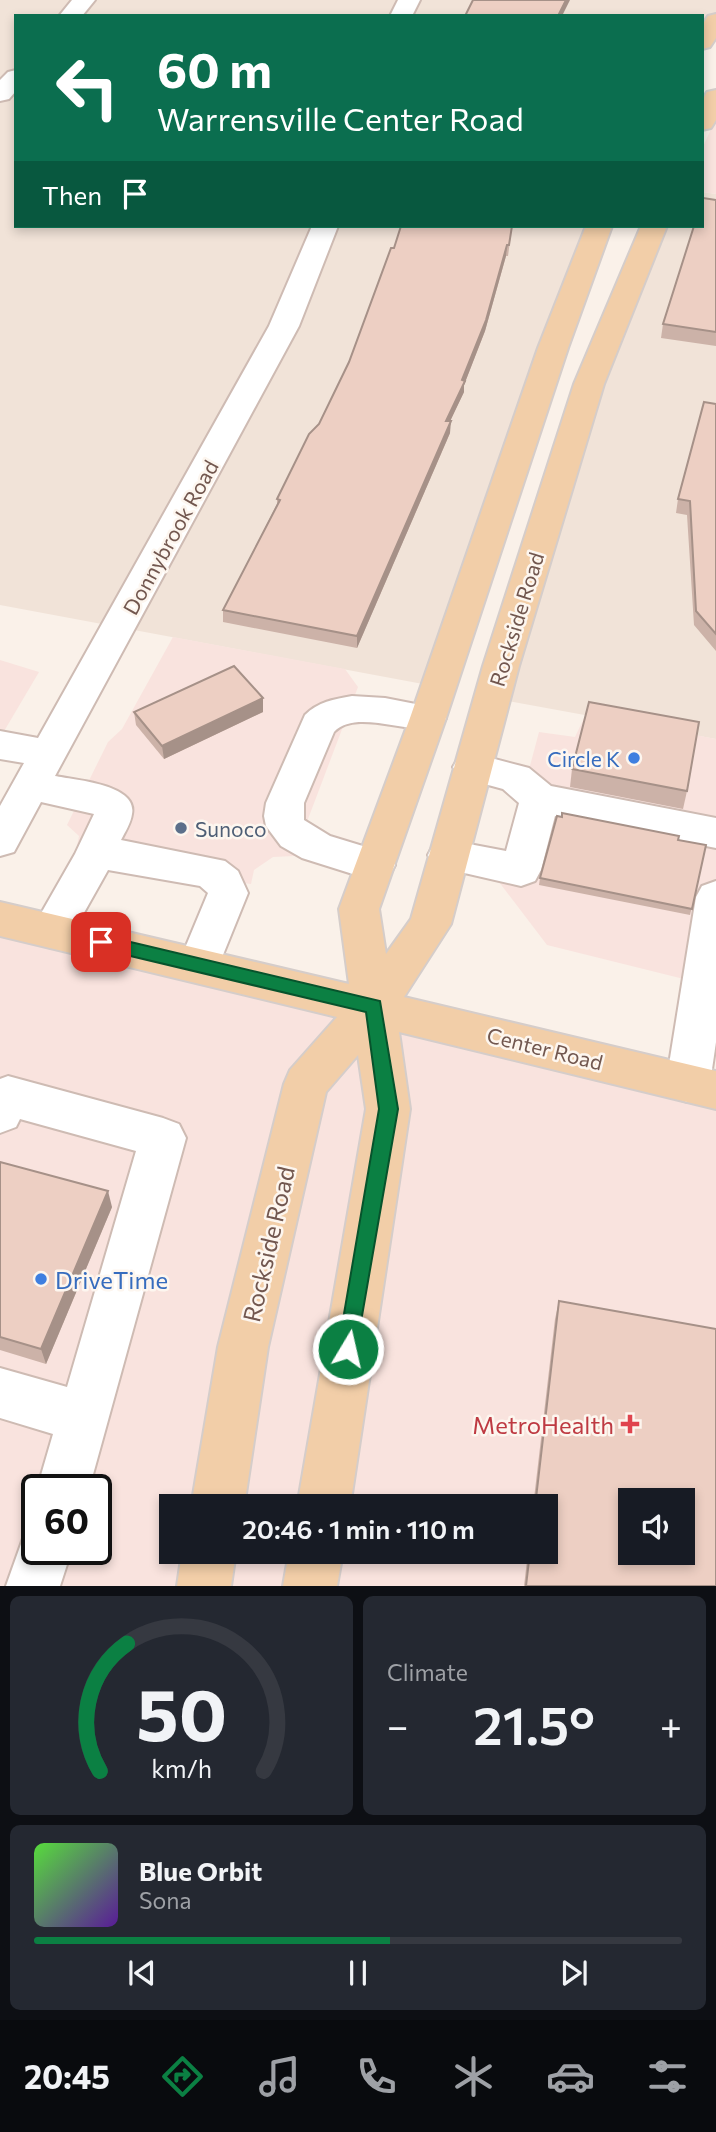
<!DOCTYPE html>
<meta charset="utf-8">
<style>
:root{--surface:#171b24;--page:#242831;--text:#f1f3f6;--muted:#9ea1a6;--line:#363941;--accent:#0b8043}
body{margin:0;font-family:Commissioner,sans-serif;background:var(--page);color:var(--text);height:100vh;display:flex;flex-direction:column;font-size:26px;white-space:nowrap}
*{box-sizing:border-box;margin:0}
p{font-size:23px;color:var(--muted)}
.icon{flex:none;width:38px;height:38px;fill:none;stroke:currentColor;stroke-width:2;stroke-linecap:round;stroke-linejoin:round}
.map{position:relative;height:1586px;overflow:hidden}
.sheet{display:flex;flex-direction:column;gap:10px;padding:10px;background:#0d0f14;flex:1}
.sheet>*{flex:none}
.hud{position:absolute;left:14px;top:14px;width:690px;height:214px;border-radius:0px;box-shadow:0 4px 10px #0003;background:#0b6e4f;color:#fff;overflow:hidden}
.tools{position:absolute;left:618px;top:1488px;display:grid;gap:14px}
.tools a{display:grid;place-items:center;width:77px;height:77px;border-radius:0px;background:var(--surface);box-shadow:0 4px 10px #0003;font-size:35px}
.speed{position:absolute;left:21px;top:1474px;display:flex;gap:14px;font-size:35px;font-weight:700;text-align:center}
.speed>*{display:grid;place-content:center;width:91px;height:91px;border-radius:50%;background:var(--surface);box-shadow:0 4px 10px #0003;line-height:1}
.speed .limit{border:4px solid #111;border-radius:10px;background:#fff;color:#111}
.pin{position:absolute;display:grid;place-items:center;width:60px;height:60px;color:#fff;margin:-30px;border-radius:14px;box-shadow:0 4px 10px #0006}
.me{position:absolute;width:77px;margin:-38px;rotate:9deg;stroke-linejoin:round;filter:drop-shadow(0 0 5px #0008)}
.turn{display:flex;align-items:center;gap:24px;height:147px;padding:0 28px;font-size:32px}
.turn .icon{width:91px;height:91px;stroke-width:2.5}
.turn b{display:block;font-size:49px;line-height:60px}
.then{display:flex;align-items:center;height:66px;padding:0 28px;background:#0003;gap:14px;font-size:26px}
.big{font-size:52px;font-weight:600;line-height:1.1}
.sheet .card{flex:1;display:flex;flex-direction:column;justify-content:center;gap:10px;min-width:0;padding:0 24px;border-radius:10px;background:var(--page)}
.sheet .dial{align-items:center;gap:0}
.dial svg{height:182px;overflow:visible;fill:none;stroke:var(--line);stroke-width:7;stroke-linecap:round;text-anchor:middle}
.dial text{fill:var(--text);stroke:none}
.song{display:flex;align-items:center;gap:21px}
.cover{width:84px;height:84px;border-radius:10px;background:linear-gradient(135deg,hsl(110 70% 55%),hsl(270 70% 35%))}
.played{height:7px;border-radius:4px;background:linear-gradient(90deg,var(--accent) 55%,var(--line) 55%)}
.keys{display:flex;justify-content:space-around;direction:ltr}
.heat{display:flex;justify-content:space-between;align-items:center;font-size:38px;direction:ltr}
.sheet .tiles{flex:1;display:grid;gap:10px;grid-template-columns:1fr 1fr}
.card:last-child{grid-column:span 2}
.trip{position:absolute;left:159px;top:1494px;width:399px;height:70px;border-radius:0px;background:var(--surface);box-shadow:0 4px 10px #0003;font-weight:600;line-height:70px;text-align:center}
.menu{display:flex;height:112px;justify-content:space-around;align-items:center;background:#090b0e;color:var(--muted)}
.menu .icon{width:49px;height:49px}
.menu .active{color:var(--accent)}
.menu b{font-size:32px;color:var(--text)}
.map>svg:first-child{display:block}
.residential{fill:#f1e3d8}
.commercial{fill:#f9e3de;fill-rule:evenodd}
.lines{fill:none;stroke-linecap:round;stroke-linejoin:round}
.minor-casing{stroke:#cebbb3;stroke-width:4}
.major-casing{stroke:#d5cdca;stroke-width:4}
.minor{fill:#fff;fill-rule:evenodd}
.major{fill:#f2cea8;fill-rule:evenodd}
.wall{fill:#ccb2a8}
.shaded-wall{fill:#a69188}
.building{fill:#edcfc3;stroke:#a69188;stroke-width:2;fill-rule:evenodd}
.route{fill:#0b8043;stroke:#07532c;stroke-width:2}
.shop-dot{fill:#3f7fe0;stroke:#fdf6ef;stroke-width:2.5}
.service-dot{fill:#5c6f8a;stroke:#fdf6ef;stroke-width:2.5}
.health-dot{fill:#e0444e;stroke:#fdf6ef;stroke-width:2.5}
.labels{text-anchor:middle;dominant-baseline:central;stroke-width:5;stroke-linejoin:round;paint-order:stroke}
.street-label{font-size:21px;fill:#72574f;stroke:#fdf6ef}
.shop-label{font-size:21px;fill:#366cbe;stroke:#fdf6ef;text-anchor:end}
.service-label{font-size:21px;fill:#4e5e75;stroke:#fdf6ef;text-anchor:start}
.near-street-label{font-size:24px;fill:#72574f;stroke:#fdf6ef}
.near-shop-label{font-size:24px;fill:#366cbe;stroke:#fdf6ef;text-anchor:start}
.near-health-label{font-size:24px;fill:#be3a42;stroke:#fdf6ef;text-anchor:end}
</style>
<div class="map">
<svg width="716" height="1586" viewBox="0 0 716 1586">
<rect width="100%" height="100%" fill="#faf1e9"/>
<g class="residential">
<polygon points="0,0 716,0 716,21 702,42 702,16 16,16 16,226 599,226 553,348 439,687 0,605"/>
<polygon points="702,192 716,194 716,739 492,698 589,384 654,226 702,226"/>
</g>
<g class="commercial">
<polygon points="716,118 716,194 702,192 702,149"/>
<polygon points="173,637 345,669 358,687 294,856 273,857 254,870 251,884 185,876 140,866 77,846 79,836 67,825 108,742 122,729"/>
<polygon points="0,660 39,672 0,738"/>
<polygon points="586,714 716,739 716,987 547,945 499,882 539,732 575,737"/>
<path d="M0,919L716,1090V1586H0ZM37,1489H96V1549H37ZM630,1500H682V1552H630ZM172,1507H546V1552H172Z"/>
</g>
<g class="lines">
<g class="minor-casing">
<g id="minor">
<polygon points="72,0 95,0 82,16 59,16"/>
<polygon points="398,0 420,0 412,16 390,16"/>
<polygon points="16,70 16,91 9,99 0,101 0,80 8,72"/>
<path d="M312,226H338L299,326L55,776C74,780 138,784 132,814C131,823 125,832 121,840L225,861L238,871L248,893L214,977L199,982L184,977L178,965L208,893L200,886L108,870L67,943L52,948L37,943L31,931L75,854L94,814L41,802L14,852L0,856V806L24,763L0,759V731L38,738L269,326Z"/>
<path d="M352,696L385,698L441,709L446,718L441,727C411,736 356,708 334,732L304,803V820L330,836L389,854L395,865L389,876L375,881L302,858L281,846L266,826L264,816L266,803L305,715C318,702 334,699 352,696Z"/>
<polygon points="472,753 529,768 551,786 716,818 716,848 555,816 541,870 535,881 521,886 434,866 428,855 434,844 448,840 506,851 519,803 503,789 459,777 453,767 459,757"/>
<polygon points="716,881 716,1042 710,1083 704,1097 688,1102 672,1097 666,1083 696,897 702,886"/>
<polygon points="8,1076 163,1118 179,1124 186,1138 89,1489 37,1489 53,1434 0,1418 0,1368 67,1387 136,1151 20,1119 16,1127 0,1133 0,1079"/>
<polygon points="37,1525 37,1549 72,1549 60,1586 6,1586 26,1530"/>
</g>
</g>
<g class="major-casing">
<g id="major">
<polygon points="716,14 716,38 710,47 702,49 702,25 708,16"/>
<polygon points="716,90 716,120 711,128 702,130 702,101 707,92"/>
<polygon points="586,226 612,226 568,348 446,718 379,909 386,954 411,919 483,666 574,384 641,226 667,226 604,384 519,666 451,924 404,997 716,1071 716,1109 399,1032 410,1109 350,1507 297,1507 366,1109 358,1055 326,1092 268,1347 244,1507 191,1507 218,1347 284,1084 290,1070 337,1017 0,936 0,902 349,984 339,909 410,718 538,348"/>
<polygon points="182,1552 236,1552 231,1586 177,1586"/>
<polygon points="289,1552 343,1552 337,1586 283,1586"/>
</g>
</g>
<use href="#minor" class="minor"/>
<use href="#major" class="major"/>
</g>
<g class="wall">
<polygon points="716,200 716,346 661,338 663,324"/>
<polygon points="512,226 508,256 506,256 485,331 464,385 464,392 450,421 450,433 357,648 223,622 223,610 277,504 277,499 319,424 349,362"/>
<polygon points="716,404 716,651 694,625 687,515 676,513 678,499"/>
<polygon points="134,712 263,712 164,759 136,725"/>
<polygon points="572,769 687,791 683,809 570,787"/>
<polygon points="678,840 706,845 690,915 539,885 540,878"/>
<polygon points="0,1162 112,1207 46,1364 0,1350"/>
<polygon points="559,1301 716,1586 524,1586 528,1552 546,1552 546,1507 533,1507 555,1319"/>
</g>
<g class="shaded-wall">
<polygon points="566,0 570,0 562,16 558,16"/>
<polygon points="507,245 506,256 485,331 464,385 464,392 445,432 446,421 462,380"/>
<polygon points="451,421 450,433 357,648 357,636"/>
<polygon points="263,698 263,712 164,759 162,746"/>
<polygon points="108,1191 112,1207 46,1364 41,1349"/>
</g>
<g class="building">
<polygon points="473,0 566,0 558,16 465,16"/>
<polygon points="703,198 716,200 716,332 663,324 694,226 702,226 702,203"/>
<polygon points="401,226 512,226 509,245 507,245 486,320 462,380 465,381 446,421 451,421 357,636 223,610 280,500 277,499 309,434 319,424 349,362 391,248 394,248"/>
<polygon points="704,402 716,404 716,634 696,611 690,501 678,499"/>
<polygon points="234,666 263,698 162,746 134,712"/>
<polygon points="589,702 699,722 687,791 572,769"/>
<polygon points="562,813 679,836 678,840 706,845 692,909 540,878 557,816 562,817"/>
<polygon points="0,1162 108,1191 41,1349 0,1337"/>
<path d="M559,1301L716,1329V1586H526L530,1552H546V1507H535ZM630,1500H682V1552H630Z"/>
</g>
<polygon class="route" points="101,935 380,1001 398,1109 355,1356 348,1359 341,1356 338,1349 379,1109 366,1012 101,949 95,947 93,942 95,937"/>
<g class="shop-dot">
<circle cx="634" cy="758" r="7"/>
<circle cx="41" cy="1279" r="7"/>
</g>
<circle class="service-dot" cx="181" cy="828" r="7"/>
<path class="health-dot" d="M626.5 1413.5h7v7h7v7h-7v7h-7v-7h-7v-7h7z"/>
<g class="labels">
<g class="street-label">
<text transform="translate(170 537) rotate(-61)">Donnybrook Road</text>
<text transform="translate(516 619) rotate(-73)">Rockside Road</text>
<text transform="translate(545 1048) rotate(14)">Center Road</text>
</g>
<g class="shop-label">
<text x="620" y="758">Circle K</text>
</g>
<g class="service-label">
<text x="195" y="828">Sunoco</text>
</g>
<g class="near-street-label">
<text transform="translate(268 1244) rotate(-77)">Rockside Road</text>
</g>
<g class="near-shop-label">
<text x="55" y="1279">DriveTime</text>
</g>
<g class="near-health-label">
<text x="614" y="1424">MetroHealth</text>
</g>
</g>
</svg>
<div class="tools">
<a><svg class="icon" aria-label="sound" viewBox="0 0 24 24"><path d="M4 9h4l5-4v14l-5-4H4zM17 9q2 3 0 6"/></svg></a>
</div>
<div class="speed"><div class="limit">60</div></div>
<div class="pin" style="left:101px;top:942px;background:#d93025"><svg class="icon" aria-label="arrive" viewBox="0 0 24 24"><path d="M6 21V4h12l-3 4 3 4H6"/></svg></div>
<svg class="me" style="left:348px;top:1349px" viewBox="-20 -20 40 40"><circle r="17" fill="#0b8043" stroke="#fff" stroke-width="3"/><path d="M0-11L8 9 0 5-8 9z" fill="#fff"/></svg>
<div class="trip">20:46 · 1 min · 110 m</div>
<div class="hud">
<div class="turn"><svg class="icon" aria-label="left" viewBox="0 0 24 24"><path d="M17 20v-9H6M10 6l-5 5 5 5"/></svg><div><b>60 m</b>Warrensville Center Road</div></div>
<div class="then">Then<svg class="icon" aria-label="arrive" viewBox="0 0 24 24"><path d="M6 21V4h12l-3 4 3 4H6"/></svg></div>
</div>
</div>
<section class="sheet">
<div class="tiles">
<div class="card dial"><svg viewBox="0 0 100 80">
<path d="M14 69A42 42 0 1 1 86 69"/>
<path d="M14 69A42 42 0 0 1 26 13" stroke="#0b8043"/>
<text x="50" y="56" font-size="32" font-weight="700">50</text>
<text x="50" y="72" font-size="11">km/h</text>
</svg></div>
<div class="card"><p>Climate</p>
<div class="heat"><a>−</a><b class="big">21.5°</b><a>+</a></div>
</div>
<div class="card">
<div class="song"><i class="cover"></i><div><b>Blue Orbit</b><p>Sona</p></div></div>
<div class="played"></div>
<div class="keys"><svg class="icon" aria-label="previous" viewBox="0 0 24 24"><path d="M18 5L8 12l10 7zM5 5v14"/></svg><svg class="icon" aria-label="pause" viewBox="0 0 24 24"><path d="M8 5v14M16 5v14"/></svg><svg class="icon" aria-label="next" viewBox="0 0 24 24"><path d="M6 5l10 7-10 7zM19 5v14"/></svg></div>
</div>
</div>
</section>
<nav class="menu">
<b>20:45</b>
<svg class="icon active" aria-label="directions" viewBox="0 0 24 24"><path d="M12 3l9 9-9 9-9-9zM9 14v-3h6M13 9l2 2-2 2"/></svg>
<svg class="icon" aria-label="music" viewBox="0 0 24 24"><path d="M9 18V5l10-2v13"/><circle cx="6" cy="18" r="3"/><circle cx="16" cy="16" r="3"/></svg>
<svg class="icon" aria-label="phone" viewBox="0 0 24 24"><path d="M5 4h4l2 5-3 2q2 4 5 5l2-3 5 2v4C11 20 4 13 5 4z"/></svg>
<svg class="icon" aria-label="climate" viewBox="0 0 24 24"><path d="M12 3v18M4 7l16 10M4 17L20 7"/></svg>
<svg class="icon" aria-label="car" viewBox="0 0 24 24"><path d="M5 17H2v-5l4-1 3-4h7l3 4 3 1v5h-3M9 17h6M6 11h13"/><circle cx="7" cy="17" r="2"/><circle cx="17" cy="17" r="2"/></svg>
<svg class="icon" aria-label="filters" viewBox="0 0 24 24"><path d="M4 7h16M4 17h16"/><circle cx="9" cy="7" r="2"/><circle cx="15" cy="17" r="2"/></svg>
</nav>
